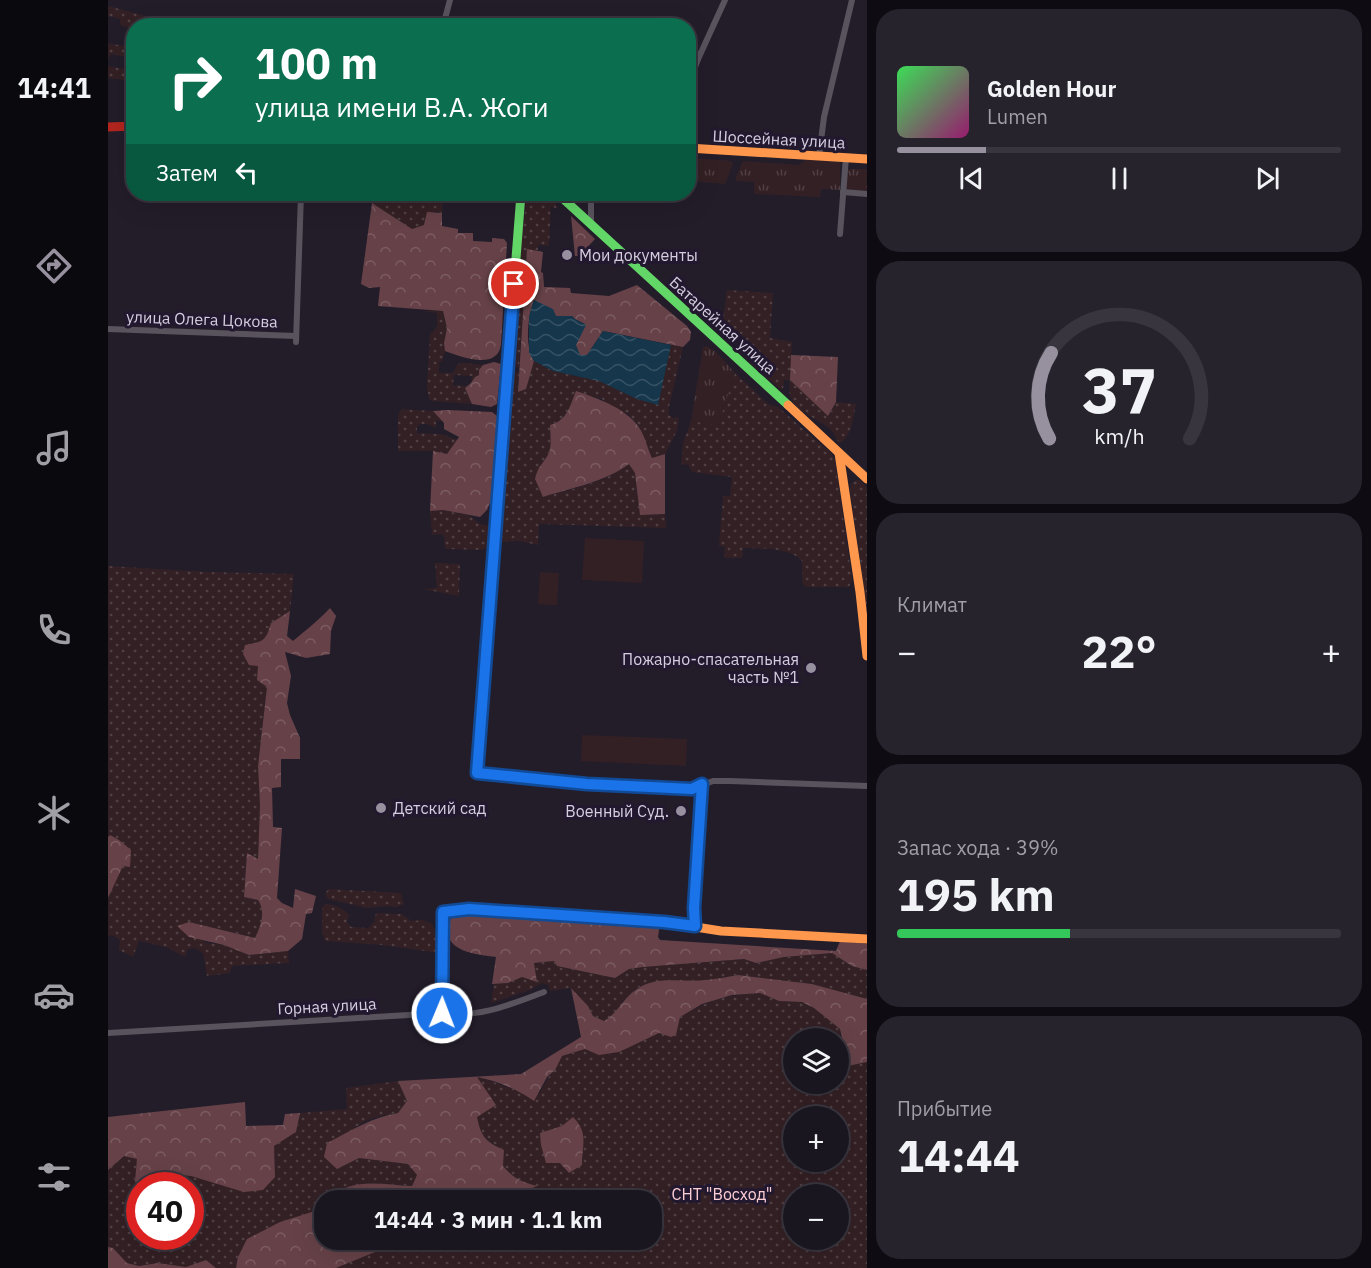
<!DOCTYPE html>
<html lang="ru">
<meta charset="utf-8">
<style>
:root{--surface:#1a1620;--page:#27232d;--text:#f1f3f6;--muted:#9f9fa5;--line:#38353e;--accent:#96909f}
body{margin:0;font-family:"IBM Plex Sans",sans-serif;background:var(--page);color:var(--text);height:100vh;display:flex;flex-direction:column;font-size:22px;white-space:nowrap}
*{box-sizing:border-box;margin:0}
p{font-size:20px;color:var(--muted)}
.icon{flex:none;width:33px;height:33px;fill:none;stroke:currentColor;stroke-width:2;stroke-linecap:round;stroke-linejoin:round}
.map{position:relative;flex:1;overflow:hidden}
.drawer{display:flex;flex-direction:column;gap:9px;padding:9px;background:#0e0c12;width:504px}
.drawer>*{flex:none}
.banner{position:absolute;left:18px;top:18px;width:570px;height:183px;border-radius:24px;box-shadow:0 6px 24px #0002,0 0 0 2px var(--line);background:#0b6e4f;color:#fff;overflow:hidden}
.buttons{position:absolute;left:675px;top:1028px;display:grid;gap:12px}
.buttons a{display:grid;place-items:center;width:66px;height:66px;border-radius:50%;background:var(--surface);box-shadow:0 6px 24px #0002,0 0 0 2px var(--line);font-size:30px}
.speed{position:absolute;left:18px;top:1172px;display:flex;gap:12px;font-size:30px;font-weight:700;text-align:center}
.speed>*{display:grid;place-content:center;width:78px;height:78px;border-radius:50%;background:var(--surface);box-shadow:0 6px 24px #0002,0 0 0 2px var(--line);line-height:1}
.speed .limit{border:9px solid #d22;background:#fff;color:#111}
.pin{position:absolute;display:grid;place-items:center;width:51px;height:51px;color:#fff;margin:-26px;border:3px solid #fff;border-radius:50%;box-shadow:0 2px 6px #0007}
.me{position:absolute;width:66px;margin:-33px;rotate:1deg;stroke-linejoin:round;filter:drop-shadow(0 0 4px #0008)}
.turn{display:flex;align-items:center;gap:21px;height:126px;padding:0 30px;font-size:27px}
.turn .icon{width:78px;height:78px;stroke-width:2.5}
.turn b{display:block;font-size:42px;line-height:51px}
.then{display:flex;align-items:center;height:57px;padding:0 30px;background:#0003;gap:12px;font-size:22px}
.big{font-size:45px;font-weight:700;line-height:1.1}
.drawer .tile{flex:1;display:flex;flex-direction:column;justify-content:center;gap:9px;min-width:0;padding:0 21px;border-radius:24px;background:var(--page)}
.drawer .dial{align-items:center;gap:0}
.dial svg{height:156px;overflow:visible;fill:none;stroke:var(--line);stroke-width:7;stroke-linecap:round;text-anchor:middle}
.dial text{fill:var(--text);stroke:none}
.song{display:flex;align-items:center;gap:18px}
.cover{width:72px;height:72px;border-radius:9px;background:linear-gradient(135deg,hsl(130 70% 55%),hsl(320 70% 35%))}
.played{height:6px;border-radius:3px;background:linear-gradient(90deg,var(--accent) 20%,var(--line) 20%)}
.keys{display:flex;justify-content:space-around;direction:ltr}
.heat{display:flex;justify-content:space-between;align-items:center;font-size:33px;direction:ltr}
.charge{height:9px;border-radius:4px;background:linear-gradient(90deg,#34c759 39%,var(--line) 0)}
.trip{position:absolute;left:206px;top:1190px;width:348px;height:60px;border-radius:24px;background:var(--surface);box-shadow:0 6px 24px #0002,0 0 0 2px var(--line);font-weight:700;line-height:60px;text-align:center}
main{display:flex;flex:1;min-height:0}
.tab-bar{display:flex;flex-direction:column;width:108px;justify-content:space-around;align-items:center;background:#0a090d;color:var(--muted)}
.tab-bar .icon{width:42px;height:42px}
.tab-bar .current{color:var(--accent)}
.tab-bar b{font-size:27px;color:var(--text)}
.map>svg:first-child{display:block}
.grass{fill:url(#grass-dots);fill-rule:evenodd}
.forest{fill:url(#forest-crowns)}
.park{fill:url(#park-tufts)}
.pitch{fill:#332024}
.water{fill:url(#water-waves)}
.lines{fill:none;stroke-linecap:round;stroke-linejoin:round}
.street{stroke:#58535d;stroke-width:6}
.fast{stroke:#63d668;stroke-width:9}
.slow{stroke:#ff974d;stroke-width:9}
.jam{stroke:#b3261e;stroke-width:9}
.route-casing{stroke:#114b97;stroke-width:15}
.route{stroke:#1a73e8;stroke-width:10}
.poi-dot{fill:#96909f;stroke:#22182f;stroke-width:2}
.labels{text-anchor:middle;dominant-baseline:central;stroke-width:6;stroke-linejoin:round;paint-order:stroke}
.street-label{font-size:16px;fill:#d4cede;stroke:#22182f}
.poi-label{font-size:16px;fill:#d4cede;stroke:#22182f;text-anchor:start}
.park-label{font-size:16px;fill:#fcced3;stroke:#22182f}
</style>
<main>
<nav class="tab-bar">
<b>14:41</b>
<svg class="icon current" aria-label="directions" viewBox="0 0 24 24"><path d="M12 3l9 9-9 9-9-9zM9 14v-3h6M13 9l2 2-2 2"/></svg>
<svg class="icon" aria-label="music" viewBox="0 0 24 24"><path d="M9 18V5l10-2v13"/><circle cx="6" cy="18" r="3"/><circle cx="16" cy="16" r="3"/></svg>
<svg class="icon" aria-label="phone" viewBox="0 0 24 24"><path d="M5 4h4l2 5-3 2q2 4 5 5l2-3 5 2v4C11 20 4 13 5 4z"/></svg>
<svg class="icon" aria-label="climate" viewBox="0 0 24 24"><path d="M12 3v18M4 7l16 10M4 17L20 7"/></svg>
<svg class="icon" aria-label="car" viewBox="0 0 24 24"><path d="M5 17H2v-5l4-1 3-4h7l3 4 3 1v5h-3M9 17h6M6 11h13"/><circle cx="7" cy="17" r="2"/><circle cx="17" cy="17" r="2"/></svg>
<svg class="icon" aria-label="filters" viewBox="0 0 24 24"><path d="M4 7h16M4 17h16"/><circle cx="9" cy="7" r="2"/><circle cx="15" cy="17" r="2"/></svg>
</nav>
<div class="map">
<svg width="759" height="1268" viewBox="0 0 759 1268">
<defs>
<pattern id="grass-dots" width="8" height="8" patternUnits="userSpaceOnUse" patternTransform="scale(1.5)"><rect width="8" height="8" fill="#332024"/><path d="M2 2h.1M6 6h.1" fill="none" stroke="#503f43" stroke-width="1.8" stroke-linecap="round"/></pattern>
<pattern id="forest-crowns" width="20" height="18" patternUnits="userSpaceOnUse" patternTransform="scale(1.5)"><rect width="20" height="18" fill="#664248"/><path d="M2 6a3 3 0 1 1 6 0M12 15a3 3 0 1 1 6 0" fill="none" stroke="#7b5c62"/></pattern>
<pattern id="park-tufts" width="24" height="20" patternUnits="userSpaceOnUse" patternTransform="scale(1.5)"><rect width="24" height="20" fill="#332024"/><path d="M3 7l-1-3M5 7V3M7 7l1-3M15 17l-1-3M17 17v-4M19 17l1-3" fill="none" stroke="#503f43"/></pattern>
<pattern id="water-waves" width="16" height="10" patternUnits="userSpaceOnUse" patternTransform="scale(1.5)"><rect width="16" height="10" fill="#15364b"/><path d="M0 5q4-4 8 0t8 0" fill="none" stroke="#365264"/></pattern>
</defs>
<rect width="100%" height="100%" fill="#231d2a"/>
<g class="grass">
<polygon points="0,6 49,19 47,25 26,26 25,37 18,35 20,27 12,25 12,19 0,16"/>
<polygon points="17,39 25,41 25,81 0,78 0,66 21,70 23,58 3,54 0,59 0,43 15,46"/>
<polygon points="263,194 291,194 291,195 309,196 309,200 329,201 330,195 335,196 334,213 327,211 316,225 304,229 264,203"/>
<polygon points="419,194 438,194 448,202 449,209 443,206 441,246 430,245 430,252 419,250 411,368 404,364 410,266"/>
<path d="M619,290L665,293L662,338L684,342L682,380L721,415L728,402L748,404C745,417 744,438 731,443C728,439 727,434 724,431C707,414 676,412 682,380H676L675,389H672L641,361L650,350L615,319Z"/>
<polygon points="316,311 335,311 339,328 336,343 337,351 334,362 331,362 331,373 345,373 350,364 355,363 375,365 371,370 371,375 367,377 363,383 364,376 346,375 345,385 359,386 357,388 364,404 324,401 321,399 319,386 322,334 329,327 329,313"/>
<path d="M563,345L575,347L561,407V415L565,418L571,417L569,431L557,454L544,458L532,428L520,414L504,408L494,399L468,392C462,406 459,421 442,425C442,436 445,449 438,458C433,467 430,468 427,479L435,497C463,489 499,482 521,464L527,473L532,515L557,514L558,528L431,524L430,545L411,541L391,542L405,371L411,372L410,392L418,389L426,361L445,371L491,381L529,399L550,404Z"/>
<path d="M627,373L660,404L670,407L724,454L727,460L744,580L741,587H698L694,583V561C681,547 654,549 635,548L634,558H616L617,547L611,546L615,496H622L624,477L584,472L580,465L573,464L575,443L583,421L610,425Z"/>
<polygon points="294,409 325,411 334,421 328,421 328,428 319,424 312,424 309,427 309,433 333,434 350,440 339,454 324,451 290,451 290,415"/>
<polygon points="748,480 753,481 759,488 759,608 742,490 743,484"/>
<polygon points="335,510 362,516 372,524 381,526 380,548 372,550 337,549 336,536 332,534 324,535 322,511"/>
<polygon points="327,563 352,564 351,596 315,589 329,588"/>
<polygon points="0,566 100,572 186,574 182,611 163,623 160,636 152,642 151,666 159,687 150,766 152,805 150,859 139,853 136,897 150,900 155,907 154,921 147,938 81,922 70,926 99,943 116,945 141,955 180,951 181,963 124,966 122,973 99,976 95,953 87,948 80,949 77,957 58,947 31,941 25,957 11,950 12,940 4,935 0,936 0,898 15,865 21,867 3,835 0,837"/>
<polygon points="221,889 293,893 296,904 289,907 277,906 259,908 220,899 217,893"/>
<path d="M218,904C228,905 235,908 241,915L239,922L243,927L260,928L266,922L268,913L294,914L303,921L315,920L324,924L332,944L331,951L324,952L275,945L217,941L214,932V907Z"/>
<polygon points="724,953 744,966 759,970 759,999 704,984 630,975 596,981 544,982 529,988 515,1001 506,1015 496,1021 485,1016 480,1006 463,988 442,991 440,985 434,983 422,990 383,1003 386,984 400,983 414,977 429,982 426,963 446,961 449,966 507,978 521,969 535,967 636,959 648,963 676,957"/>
<path d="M652,993L671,1001L694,1002L706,1008L732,1029L735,1067L759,1062V1268H228L299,1239H543V1200H395L428,1186C414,1182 405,1178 395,1166L396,1150C360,1134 369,1111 369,1077C392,1083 408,1093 432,1093C438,1079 447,1069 454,1056L477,1049C511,1063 519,1043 549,1034C555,1032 562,1034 568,1035L572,1017C600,1000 619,995 652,993ZM686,1038H730V1083H686ZM686,1116H730V1161H686ZM686,1194H730V1239H686Z"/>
<path d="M290,1081L299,1101L290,1113C276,1115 257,1118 246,1129C239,1137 233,1159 229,1169L251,1158L300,1164L309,1175L304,1186L264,1183L224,1196L220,1200H216V1204L210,1210L172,1222L130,1257L128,1268H108L98,1260L78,1267L50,1263L31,1266L19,1263L5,1248L0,1247V1170L16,1156L30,1159L27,1181L31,1190L32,1236H82V1185H55L61,1174L83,1176L110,1183L167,1177L166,1146L188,1132L192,1113L239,1109L238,1088Z"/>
</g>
<g class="forest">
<path d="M264,203L304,229L316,225L319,212L334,213V226L350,229V233H365V241L384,242V238L396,239L399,243L393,344C390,371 353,357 337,351L336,343L339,328L335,311L270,306L272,287L261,288L253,284Z"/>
<polygon points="463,216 487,239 471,256 467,256"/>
<path d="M419,249L435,252L433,272L435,273L436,287L462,288L463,293L501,296L529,285L579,326L583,332L582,340L575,347L495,331L479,355H471L468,345L477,324L467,319L464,316H448L426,300C420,318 416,344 426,361L418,389L410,392Z"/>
<polygon points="683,355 730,357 728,402 720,416 682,380"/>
<polygon points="386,362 393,364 389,404 383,407 364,404 357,388 363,383 367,377 371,375 371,370 375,365"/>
<path d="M468,391C489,398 517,408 530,426C537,435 539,448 544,458L557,454V514L532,515L527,473L521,464C497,482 463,488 435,497L427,479C430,467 432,467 438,458C445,449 442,435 442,425C459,421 462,406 468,391Z"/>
<polygon points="340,410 384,412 389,416 383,500 379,510 372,517 335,510 322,511 325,451 339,454 351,437 336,429 336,423 325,411"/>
<path d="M222,608L228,616L223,631L222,654L198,658L177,652L183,676L179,703L182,715L192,738V759H173V787L164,788L165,827L174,828L169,898L174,903L185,908L187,889L208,896L204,913L198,914L194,939L180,951L141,955L116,945L81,937L69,926L81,922L147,938C153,925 158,912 150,900L136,897L139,853L150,859L152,805L150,766L159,687L149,680L150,666L141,665L135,654L137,645C155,642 158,641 163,623L182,611L179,636L185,641C198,630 210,621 222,608Z"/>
<polygon points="2,835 11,840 23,850 22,867 15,866 0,898 0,837"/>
<path d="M355,912L552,923L550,937L552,940L728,951L732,941L759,944V970L744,966L724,953L676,957L648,963L636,959L535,967L521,969L507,978L449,966L446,961L426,963L429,982L414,977L400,983L384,984L388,957C373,955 342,953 340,933C339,927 343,919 344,914Z"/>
<path d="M630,975L704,984L759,999V1062L735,1067V1043L732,1029L706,1008L694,1002L671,1001L652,993L624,995L594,1004L572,1017L568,1035L563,1037L551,1033L511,1052L491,1055L477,1049L454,1056L447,1070L439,1077L426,1101C408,1089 390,1081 369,1077L388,1105L369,1117C373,1137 378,1142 396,1150L395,1166C405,1178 414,1182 429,1186L395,1200H220C242,1176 275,1185 304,1186L309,1175L300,1164L251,1158L229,1169L216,1157L219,1143C243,1131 264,1117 290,1113L299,1101L290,1081L413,1074L473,1037L463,988L480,1006L485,1016L496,1021C510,1013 515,998 529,989C549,975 576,983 598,980C608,979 619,977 630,975Z"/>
<polygon points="137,1102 138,1126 175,1125 177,1114 192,1113 188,1132 166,1146 167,1177 155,1190 136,1192 83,1176 61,1174 55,1185 32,1185 31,1190 27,1181 29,1159 16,1156 0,1170 0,1117"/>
<path d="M465,1117C481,1133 474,1145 474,1165L461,1173L452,1163H438L433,1145L432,1133L454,1126Z"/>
<polygon points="216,1204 216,1239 299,1239 228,1268 128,1268 130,1257 139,1239 172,1222 210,1210"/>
<polygon points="0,1247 5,1248 19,1263 31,1266 50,1263 78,1267 98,1260 108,1268 0,1268"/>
</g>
<g class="park">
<polygon points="581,158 623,161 625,164 617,184 585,181 584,184 581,184"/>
<polygon points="700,158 732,161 732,190 713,189 712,197 646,194 646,182 628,181 628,177 635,161 691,165"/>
<polygon points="739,169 759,169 759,191 737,190"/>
<polygon points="599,346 608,352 627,373 610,425 583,421 595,347"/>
</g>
<g class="pitch">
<polygon points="477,538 536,541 534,583 474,580"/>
<polygon points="432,572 451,573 449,605 430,604"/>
<polygon points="474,735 579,739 578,766 473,761"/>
</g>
<polygon class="water" points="426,300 445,309 448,316 464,316 467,319 478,325 468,345 472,355 479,355 495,331 563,345 550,405 529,399 491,381 445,371 426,361 421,353 421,316"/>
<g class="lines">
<g class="street">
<polyline points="335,26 342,0"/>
<polyline points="580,85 591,57 617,0"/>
<polyline points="711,156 716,117 744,0"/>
<polyline points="735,192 759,194"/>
<polyline points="483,194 483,223"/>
<polyline points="732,234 738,157"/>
<polyline points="0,329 188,336"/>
<polyline points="188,342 193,194"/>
<polyline points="369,773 479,784 584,789 605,781 622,781 759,786"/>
<polyline points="587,926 586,907 594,784"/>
<path d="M0,1033L334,1013C372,1018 401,1005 436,992"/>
</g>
<g class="fast">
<polyline points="450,194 680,405"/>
<polyline points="398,387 413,194"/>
</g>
<g class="slow">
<polyline points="580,148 759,159"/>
<polyline points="680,405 759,479"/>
<polyline points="731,453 752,592 759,656"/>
<polyline points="497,918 556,922 613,931 759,939"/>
</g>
<g class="jam">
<polyline points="0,127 26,126"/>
<polyline points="369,773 398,387"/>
<polyline points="334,1013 335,912 361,909 497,918"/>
</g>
</g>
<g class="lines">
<g class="route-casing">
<polyline id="route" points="334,1013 335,912 361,909 556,922 587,926 586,908 594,784 584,789 479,784 369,773 406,284"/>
</g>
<use href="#route" class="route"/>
</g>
<g class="poi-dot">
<circle cx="459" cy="255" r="6"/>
<circle cx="703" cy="668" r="6"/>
<circle cx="273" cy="808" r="6"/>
<circle cx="573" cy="811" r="6"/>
</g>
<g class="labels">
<g class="street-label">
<text transform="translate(671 139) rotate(3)">Шоссейная улица</text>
<text transform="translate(94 319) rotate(2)">улица Олега Цокова</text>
<text transform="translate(615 325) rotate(42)">Батарейная улица</text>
<text transform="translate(219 1006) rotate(-3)">Горная улица</text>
</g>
<g class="poi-label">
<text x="471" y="255">Мои документы</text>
<text x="691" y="659" text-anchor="end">Пожарно-спасательная<tspan x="691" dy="18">часть №1</tspan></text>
<text x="285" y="808">Детский сад</text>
<text x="561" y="811" text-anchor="end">Военный Суд.</text>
</g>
<g class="park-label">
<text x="614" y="1194">СНТ "Восход"</text>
</g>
</g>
</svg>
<div class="buttons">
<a><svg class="icon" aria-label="layers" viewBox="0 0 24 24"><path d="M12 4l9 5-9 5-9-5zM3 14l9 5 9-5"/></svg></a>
<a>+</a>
<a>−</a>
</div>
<div class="speed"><div class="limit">40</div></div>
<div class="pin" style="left:406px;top:284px;background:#d93025"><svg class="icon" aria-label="arrive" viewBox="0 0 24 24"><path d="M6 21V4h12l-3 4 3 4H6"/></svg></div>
<svg class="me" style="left:334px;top:1013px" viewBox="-20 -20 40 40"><circle r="17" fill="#1a73e8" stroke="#fff" stroke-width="3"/><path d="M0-11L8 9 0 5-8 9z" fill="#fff"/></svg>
<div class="trip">14:44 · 3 мин · 1.1 km</div>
<div class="banner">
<div class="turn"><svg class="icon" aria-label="right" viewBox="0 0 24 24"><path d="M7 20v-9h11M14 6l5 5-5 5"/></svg><div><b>100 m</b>улица имени В.А. Жоги</div></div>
<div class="then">Затем<svg class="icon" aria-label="left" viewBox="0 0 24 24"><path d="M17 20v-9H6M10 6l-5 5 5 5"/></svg></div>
</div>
</div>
<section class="drawer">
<div class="tile">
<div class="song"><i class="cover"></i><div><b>Golden Hour</b><p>Lumen</p></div></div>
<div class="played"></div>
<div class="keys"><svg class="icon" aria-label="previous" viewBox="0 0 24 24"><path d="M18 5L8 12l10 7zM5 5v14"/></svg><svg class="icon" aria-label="pause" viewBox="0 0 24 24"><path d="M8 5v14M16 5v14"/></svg><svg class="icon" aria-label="next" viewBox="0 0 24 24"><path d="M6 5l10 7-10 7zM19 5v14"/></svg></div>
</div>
<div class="tile dial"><svg viewBox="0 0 100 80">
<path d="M14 69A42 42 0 1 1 86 69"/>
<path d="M14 69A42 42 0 0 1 15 25" stroke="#96909f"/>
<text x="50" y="56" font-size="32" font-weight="700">37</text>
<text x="50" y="72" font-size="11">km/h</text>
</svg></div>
<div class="tile"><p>Климат</p>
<div class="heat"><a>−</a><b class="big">22°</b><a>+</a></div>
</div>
<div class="tile"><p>Запас хода · 39%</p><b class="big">195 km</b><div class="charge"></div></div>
<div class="tile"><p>Прибытие</p><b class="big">14:44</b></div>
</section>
</main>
